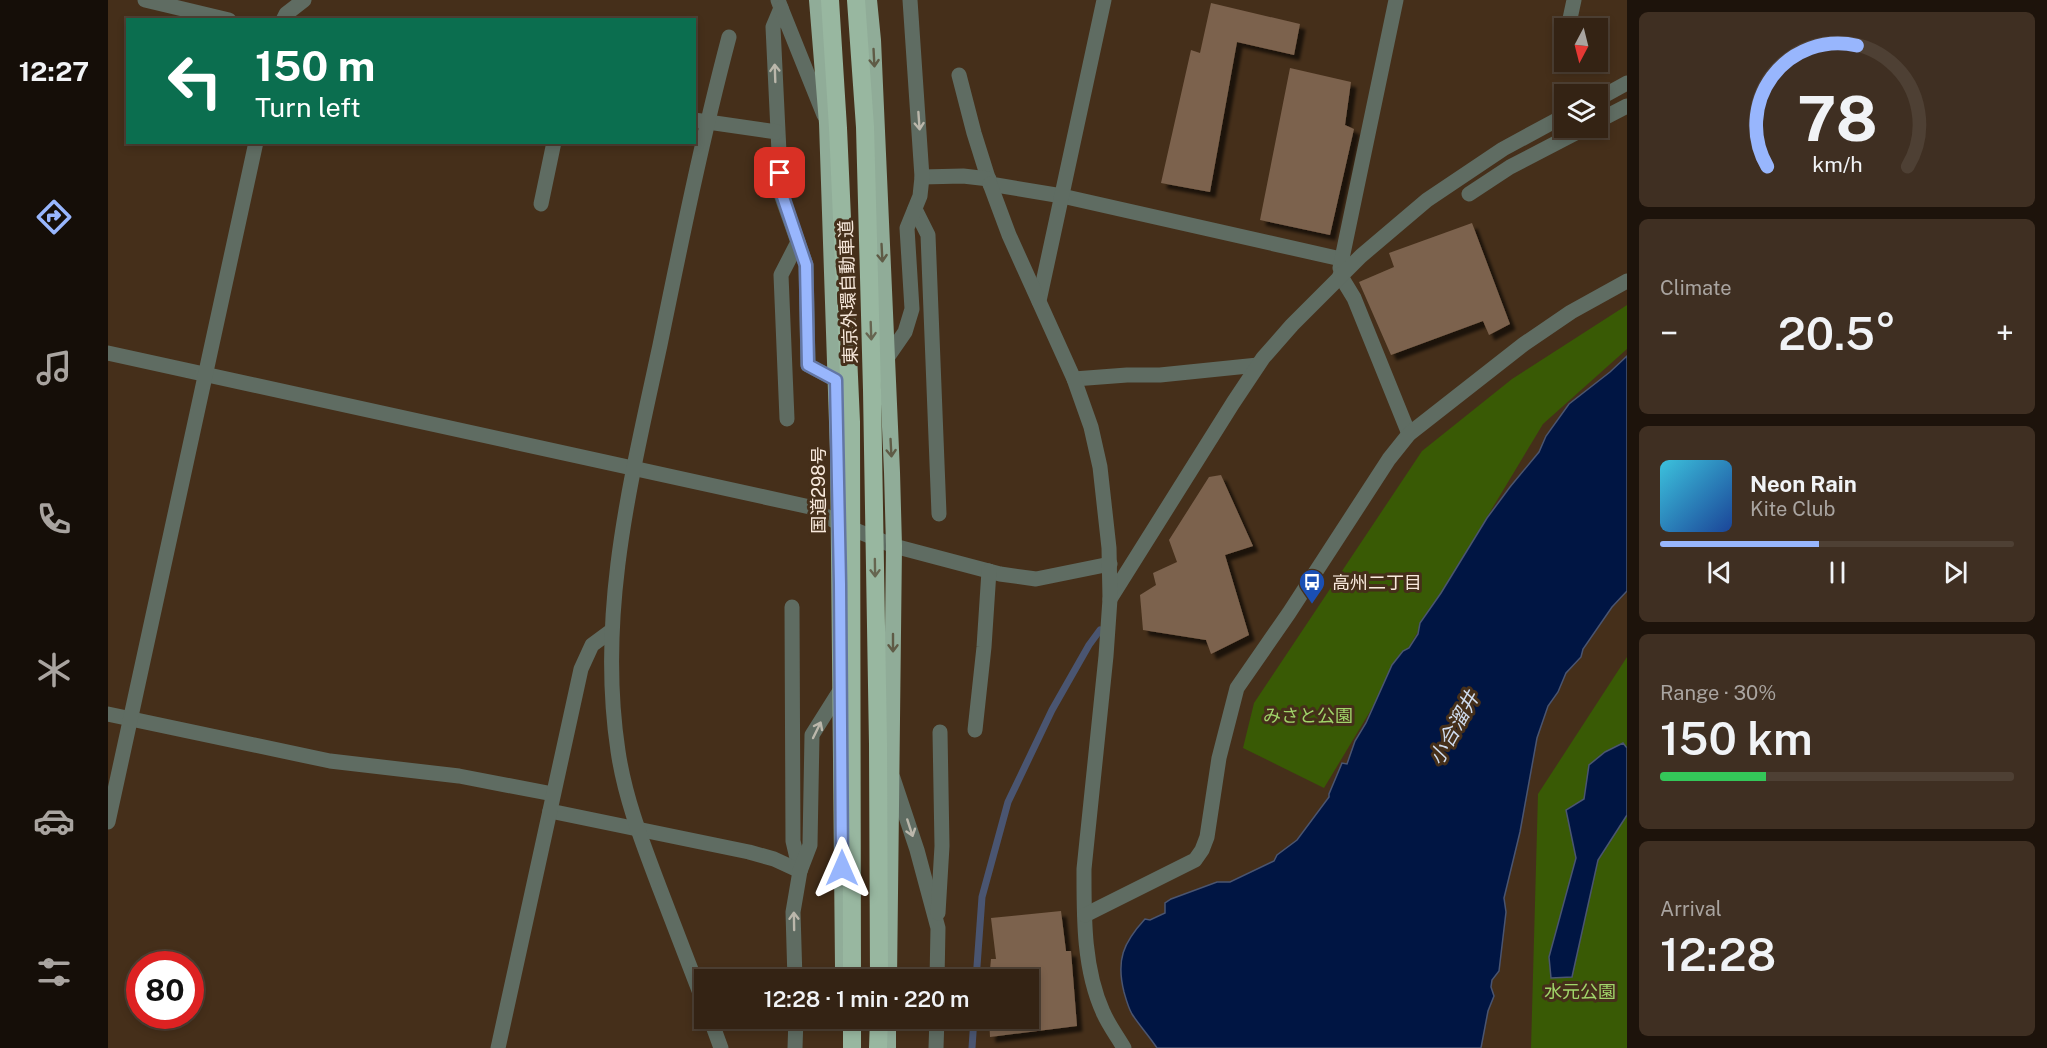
<!DOCTYPE html>
<meta charset="utf-8">
<style>
:root{--surface:#342314;--page:#3f2f22;--text:#f1f3f6;--muted:#a9a4a0;--line:#4e4034;--accent:#98b6fd}
body{margin:0;font-family:"Public Sans","Noto Sans JP",sans-serif;background:var(--page);color:var(--text);height:100vh;display:flex;flex-direction:column;font-size:22px;white-space:nowrap}
*{box-sizing:border-box;margin:0}
p{font-size:20px;color:var(--muted)}
.icon{flex:none;width:33px;height:33px;fill:none;stroke:currentColor;stroke-width:2;stroke-linecap:round;stroke-linejoin:round}
.map{position:relative;flex:1;overflow:hidden}
.panel{display:flex;flex-direction:column;gap:12px;padding:12px;background:#1d130b;width:420px}
.panel>*{flex:none}
.hud{position:absolute;left:18px;top:18px;width:570px;height:126px;border-radius:0px;box-shadow:0 3px 9px #0003,0 0 0 2px var(--line);background:#0b6e4f;color:#fff;overflow:hidden}
.needle{width:39px;rotate:187deg}
.fabs{position:absolute;left:1446px;top:18px;display:grid;gap:12px}
.fabs a{display:grid;place-items:center;width:54px;height:54px;border-radius:0px;background:var(--surface);box-shadow:0 3px 9px #0003,0 0 0 2px var(--line);font-size:30px}
.speed{position:absolute;left:18px;top:951px;display:flex;gap:12px;font-size:30px;font-weight:700;text-align:center}
.speed>*{display:grid;place-content:center;width:78px;height:78px;border-radius:50%;background:var(--surface);box-shadow:0 3px 9px #0003,0 0 0 2px var(--line);line-height:1}
.speed .limit{border:9px solid #d22;background:#fff;color:#111}
.pin{position:absolute;display:grid;place-items:center;width:51px;height:51px;color:#fff;margin:-26px;border-radius:12px;box-shadow:0 3px 9px #0006}
.me{position:absolute;width:66px;margin:-33px;rotate:0deg;stroke-linejoin:round;filter:drop-shadow(0 0 4px #0008)}
.turn{display:flex;align-items:center;gap:21px;height:126px;padding:0 30px;font-size:27px}
.turn .icon{width:78px;height:78px;stroke-width:2.5}
.turn b{display:block;font-size:42px;line-height:51px}
.big{font-size:45px;font-weight:600;line-height:1.1}
.panel .widget{flex:1;display:flex;flex-direction:column;justify-content:center;gap:9px;min-width:0;padding:0 21px;border-radius:9px;background:var(--page)}
.panel .dial{align-items:center;gap:0}
.dial svg{height:156px;overflow:visible;fill:none;stroke:var(--line);stroke-width:7;stroke-linecap:round;text-anchor:middle}
.dial text{fill:var(--text);stroke:none}
.song{display:flex;align-items:center;gap:18px}
.cover{width:72px;height:72px;border-radius:9px;background:linear-gradient(135deg,hsl(190 70% 55%),hsl(220 70% 35%))}
.played{height:6px;border-radius:3px;background:linear-gradient(90deg,var(--accent) 45%,var(--line) 45%)}
.keys{display:flex;justify-content:space-around;direction:ltr}
.heat{display:flex;justify-content:space-between;align-items:center;font-size:33px;direction:ltr}
.charge{height:9px;border-radius:4px;background:linear-gradient(90deg,#34c759 30%,var(--line) 0)}
.trip{position:absolute;left:586px;top:969px;width:345px;height:60px;border-radius:0px;background:var(--surface);box-shadow:0 3px 9px #0003,0 0 0 2px var(--line);font-weight:600;line-height:60px;text-align:center}
main{display:flex;flex:1;min-height:0}
.dock{display:flex;flex-direction:column;width:108px;justify-content:space-around;align-items:center;background:#150e08;color:var(--muted)}
.dock .icon{width:42px;height:42px}
.dock .current{color:var(--accent)}
.dock b{font-size:27px;color:var(--text)}
.map>svg:first-child{display:block}
.green{fill:#395a05}
.water{fill:#001543;stroke:#4a5571;stroke-width:1.5}
.lines{fill:none;stroke-linecap:round;stroke-linejoin:round}
.stream{stroke:#4a5571;stroke-width:7}
.building{fill:#7c624d;filter:url(#shadow)}
.minor{stroke:#5f6c62;stroke-width:15}
.tertiary{stroke:#5f6c62;stroke-width:15}
.trunk{stroke:#90ac98;stroke-width:16}
.motorway{stroke:#98b7a0;stroke-width:18}
.oneway{stroke:#5f5b46}
.oneway2{stroke:#bbb7ab}
.oneway3{stroke:#666550}
.route-casing{stroke:#6376a4;stroke-width:15}
.route{stroke:#98b6fd;stroke-width:10}
.labels{text-anchor:middle;dominant-baseline:central;stroke-width:6;stroke-linejoin:round;paint-order:stroke}
.street-label{font-size:18px;fill:#f8e9dc;stroke:#452f1a}
.poi-label{font-size:18px;fill:#f8e9dc;stroke:#452f1a;text-anchor:start}
.park-label{font-size:18px;fill:#a1d56a;stroke:#452f1a}
.water-label{font-size:20px;font-style:italic;fill:#cfdcef;stroke:#452f1a}
</style>
<main>
<nav class="dock">
<b>12:27</b>
<svg class="icon current" aria-label="directions" viewBox="0 0 24 24"><path d="M12 3l9 9-9 9-9-9zM9 14v-3h6M13 9l2 2-2 2"/></svg>
<svg class="icon" aria-label="music" viewBox="0 0 24 24"><path d="M9 18V5l10-2v13"/><circle cx="6" cy="18" r="3"/><circle cx="16" cy="16" r="3"/></svg>
<svg class="icon" aria-label="phone" viewBox="0 0 24 24"><path d="M5 4h4l2 5-3 2q2 4 5 5l2-3 5 2v4C11 20 4 13 5 4z"/></svg>
<svg class="icon" aria-label="climate" viewBox="0 0 24 24"><path d="M12 3v18M4 7l16 10M4 17L20 7"/></svg>
<svg class="icon" aria-label="car" viewBox="0 0 24 24"><path d="M5 17H2v-5l4-1 3-4h7l3 4 3 1v5h-3M9 17h6M6 11h13"/><circle cx="7" cy="17" r="2"/><circle cx="17" cy="17" r="2"/></svg>
<svg class="icon" aria-label="filters" viewBox="0 0 24 24"><path d="M4 7h16M4 17h16"/><circle cx="9" cy="7" r="2"/><circle cx="15" cy="17" r="2"/></svg>
</nav>
<div class="map">
<svg width="1519" height="1048" viewBox="0 0 1519 1048">
<defs>
<filter id="shadow"><feDropShadow dx="5.5" dy="5.5" stdDeviation="1.5" flood-color="#0009"/></filter>
</defs>
<rect width="100%" height="100%" fill="#452f1a"/>
<g class="green">
<polygon points="1519,305 1519,349 1435,424 1216,788 1135,748 1146,703 1314,451 1404,379"/>
<polygon points="1519,657 1519,1048 1423,1048 1430,794"/>
</g>
<g class="water">
<path d="M1519,356V591L1504,607L1475,649L1473,657L1458,673L1450,692L1440,706L1429,738L1412,832L1396,898L1398,912L1391,971L1384,980L1383,987L1386,996L1380,1011L1373,1048H1049C1041,1036 1031,1025 1024,1014C1020,1007 1018,999 1016,992C1008,960 1015,943 1037,919L1042,920L1057,913V903L1063,899L1109,882H1122L1166,861L1169,855L1189,840L1221,797V794L1234,763L1239,764L1247,741L1258,723L1284,665L1295,651L1301,648L1310,634L1312,623L1333,593L1379,518L1402,487L1431,452L1438,436L1461,404L1502,372Z"/>
<polygon points="1515,743 1519,748 1519,815 1490,860 1464,977 1443,978 1441,957 1468,858 1458,810 1476,799 1481,765 1497,752"/>
</g>
<g class="lines">
<g class="stream">
<polyline points="868,980 874,897 900,802 944,710 981,645 992,630"/>
<polyline points="864,1048 866,1018"/>
</g>
</g>
<g class="building">
<polygon points="1103,3 1192,24 1186,55 1129,42 1102,192 1053,183 1083,50 1092,53"/>
<polygon points="1182,68 1243,82 1237,125 1246,129 1222,235 1152,220"/>
<polygon points="1364,223 1402,324 1381,335 1375,321 1283,355 1251,282 1286,267 1281,253"/>
<polygon points="1113,475 1145,546 1117,555 1141,635 1103,654 1098,640 1035,630 1032,595 1048,585 1045,573 1069,562 1061,540 1101,477"/>
<polygon points="953,911 958,951 963,951 969,1026 882,1037 881,1018 921,1018 921,980 881,980 883,959 888,959 883,918"/>
</g>
<g class="lines">
<g class="minor">
<polyline points="37,0 121,20"/>
<polyline points="670,0 673,8 665,27 673,194 698,265 700,365 728,380"/>
<polyline points="673,8 716,115"/>
<polyline points="175,20 178,14 196,0"/>
<polyline points="1460,28 1466,0"/>
<polyline points="851,75 866,133 882,184 954,196 1233,259"/>
<polyline points="1490,99 1519,83"/>
<polyline points="586,120 669,132"/>
<polyline points="1490,121 1519,106"/>
<polyline points="814,177 855,176 881,179"/>
<polyline points="1361,194 1402,167 1477,128"/>
<polyline points="433,204 446,142"/>
<polyline points="807,209 820,235 831,514"/>
<polyline points="1232,268 1288,0"/>
<polyline points="1232,275 1246,298 1301,434"/>
<polyline points="931,301 996,0"/>
<polyline points="0,353 702,507 730,523 786,546 892,574 928,579 1002,564"/>
<polyline points="779,358 797,332 804,309 799,228 812,196 814,177 802,0"/>
<polyline points="966,379 1019,375 1052,375 1150,365"/>
<polyline points="679,419 673,275 690,242"/>
<polyline points="1002,599 1125,403 1155,358 1184,325 1253,256 1319,200 1395,149 1456,116"/>
<polyline points="684,607 685,841 692,871"/>
<polyline points="0,714 222,761 351,776 445,794"/>
<polyline points="867,730 876,647 881,571"/>
<polyline points="785,778 809,850 830,928 829,980"/>
<polyline points="442,811 641,852 666,859 692,871"/>
<polyline points="0,822 148,142"/>
<polyline points="830,913 834,846 832,732"/>
<polyline points="687,980 685,912 692,871 702,845 704,735 733,689"/>
<polyline points="390,1048 473,669 484,645 503,631"/>
<polyline points="687,1048 688,1018"/>
<polyline points="828,1048 829,1018"/>
</g>
<g class="tertiary">
<path d="M882,184L901,235L966,379L983,427L992,467L1001,548L1002,599L998,656L976,869C976,915 975,968 995,1012C1000,1024 1009,1036 1016,1048"/>
<polyline points="977,915 1087,860 1094,850 1099,837 1111,758 1129,688 1181,613 1281,459 1301,434 1416,344 1463,312 1519,281"/>
<path d="M597,1006C582,967 567,928 552,889C535,844 517,799 510,751C489,612 523,480 552,345C573,242 594,139 621,37"/>
<polyline points="602,1018 613,1048"/>
</g>
<g class="trunk">
<polyline points="709,0 719,123 730,452 735,967"/>
<polyline points="761,0 765,40 784,472 786,546 781,980"/>
<polyline points="780,1048 780,1018"/>
</g>
<g class="motorway">
<polyline points="722,0 730,128 743,422 744,980"/>
<polyline points="748,0 757,127 764,390 770,744 771,980"/>
<polyline points="744,1018 744,1048"/>
<polyline points="770,1048 771,1018"/>
</g>
</g>
<defs><path id="oneway-shaft" d="M-6 0H5M1.5-3L5.5 0L1.5 3" fill="none" stroke-width="1.6" stroke-linecap="round" stroke-linejoin="round" transform="scale(1.5)"/></defs>
<g class="oneway">
<use href="#oneway-shaft" transform="translate(766 58) rotate(87)"/>
<use href="#oneway-shaft" transform="translate(774 253) rotate(87)"/>
<use href="#oneway-shaft" transform="translate(783 448) rotate(87)"/>
<use href="#oneway-shaft" transform="translate(785 643) rotate(90)"/>
</g>
<g class="oneway2">
<use href="#oneway-shaft" transform="translate(667 73) rotate(-92)"/>
<use href="#oneway-shaft" transform="translate(811 121) rotate(86)"/>
<use href="#oneway-shaft" transform="translate(709 730) rotate(-64)"/>
<use href="#oneway-shaft" transform="translate(802 828) rotate(72)"/>
<use href="#oneway-shaft" transform="translate(686 921) rotate(-91)"/>
</g>
<g class="oneway3">
<use href="#oneway-shaft" transform="translate(763 331) rotate(88)"/>
<use href="#oneway-shaft" transform="translate(767 568) rotate(89)"/>
</g>
<g class="lines">
<g class="route-casing">
<polyline id="route" points="672,173 674,194 698,265 700,365 728,380 732,584 734,868"/>
</g>
<use href="#route" class="route"/>
</g>
<defs>
<g id="bus-pin" transform="scale(1.35)"><path d="M0 17L-7.5 6A9.5 9.5 0 1 1 7.5 6Z" fill="#1a4fb4" stroke="#452f1a"/><path d="M-5-6H5V4H4V6H2V4H-2V6H-4V4H-5ZM-3.5-4V0h7V-4ZM-3.5 1.2v1.5H-2V1.2ZM2 1.2v1.5H3.5V1.2Z" fill="#fff"/></g>
</defs>
<g fill-rule="evenodd">
<use href="#bus-pin" x="1204" y="582"/>
</g>
<g class="labels">
<g class="street-label">
<text transform="translate(740 292) rotate(-92)">東京外環自動車道</text>
<text transform="translate(710 490) rotate(-90)">国道298号</text>
</g>
<g class="poi-label">
<text x="1224" y="582">高州二丁目</text>
</g>
<g class="park-label">
<text x="1200" y="715">みさと公園</text>
<text x="1472" y="991">水元公園</text>
</g>
<g class="water-label">
<text transform="translate(1346 728) rotate(-61)">小合溜井</text>
</g>
</g>
</svg>
<div class="fabs">
<a><svg class="needle" viewBox="-14 -14 28 28"><path d="M0-13l5 13h-10z" fill="#e53935"/><path d="M0 13l5-13h-10z" fill="#a9a4a0"/></svg></a>
<a><svg class="icon" aria-label="layers" viewBox="0 0 24 24"><path d="M12 4l9 5-9 5-9-5zM3 14l9 5 9-5"/></svg></a>
</div>
<div class="speed"><div class="limit">80</div></div>
<div class="pin" style="left:672px;top:173px;background:#d93025"><svg class="icon" aria-label="arrive" viewBox="0 0 24 24"><path d="M6 21V4h12l-3 4 3 4H6"/></svg></div>
<svg class="me" style="left:734px;top:868px" viewBox="-20 -20 40 40"><path d="M0-17L14 15 0 8-14 15z" fill="#98b6fd" stroke="#fff" stroke-width="4"/></svg>
<div class="trip">12:28 · 1 min · 220 m</div>
<div class="hud">
<div class="turn"><svg class="icon" aria-label="left" viewBox="0 0 24 24"><path d="M17 20v-9H6M10 6l-5 5 5 5"/></svg><div><b>150 m</b>Turn left</div></div>
</div>
</div>
<section class="panel">
<div class="widget dial"><svg viewBox="0 0 100 80">
<path d="M14 69A42 42 0 1 1 86 69"/>
<path d="M14 69A42 42 0 0 1 60 7" stroke="#98b6fd"/>
<text x="50" y="56" font-size="32" font-weight="700">78</text>
<text x="50" y="72" font-size="11">km/h</text>
</svg></div>
<div class="widget"><p>Climate</p>
<div class="heat"><a>−</a><b class="big">20.5°</b><a>+</a></div>
</div>
<div class="widget">
<div class="song"><i class="cover"></i><div><b>Neon Rain</b><p>Kite Club</p></div></div>
<div class="played"></div>
<div class="keys"><svg class="icon" aria-label="previous" viewBox="0 0 24 24"><path d="M18 5L8 12l10 7zM5 5v14"/></svg><svg class="icon" aria-label="pause" viewBox="0 0 24 24"><path d="M8 5v14M16 5v14"/></svg><svg class="icon" aria-label="next" viewBox="0 0 24 24"><path d="M6 5l10 7-10 7zM19 5v14"/></svg></div>
</div>
<div class="widget"><p>Range · 30%</p><b class="big">150 km</b><div class="charge"></div></div>
<div class="widget"><p>Arrival</p><b class="big">12:28</b></div>
</section>
</main>
